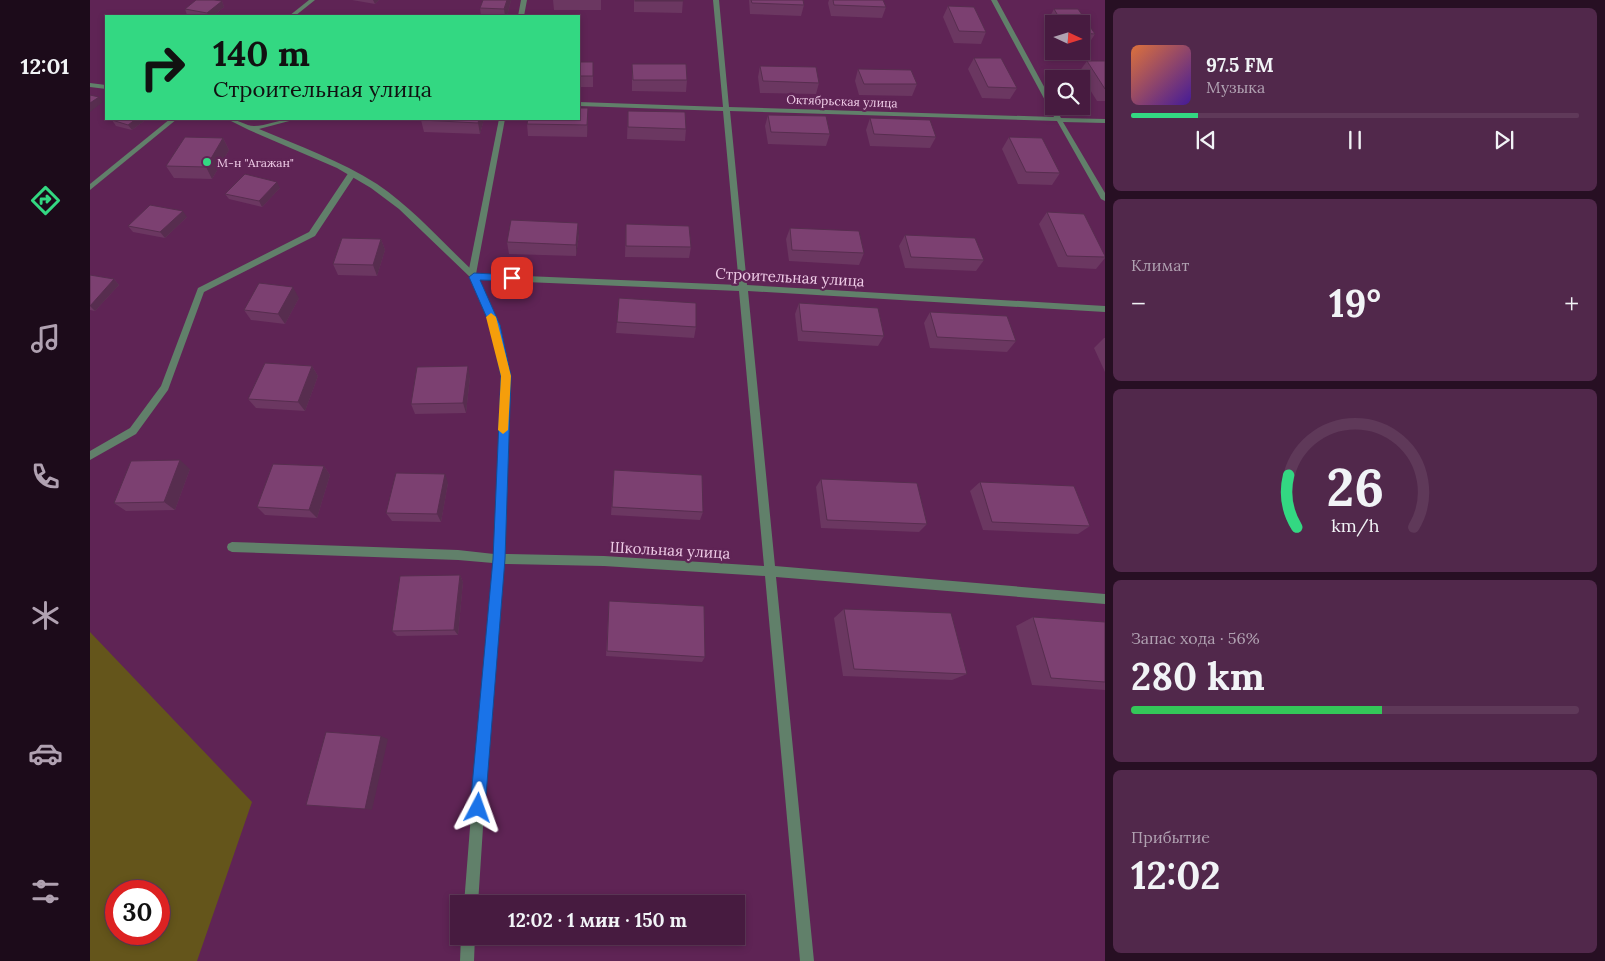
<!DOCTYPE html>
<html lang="ru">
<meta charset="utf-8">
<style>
:root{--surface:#471b40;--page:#51284b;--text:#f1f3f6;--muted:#b0a1b1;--line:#5f3959;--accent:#33d882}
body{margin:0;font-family:Lora,serif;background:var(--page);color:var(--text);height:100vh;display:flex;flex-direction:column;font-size:19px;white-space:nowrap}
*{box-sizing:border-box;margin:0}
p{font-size:16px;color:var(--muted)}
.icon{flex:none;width:28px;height:28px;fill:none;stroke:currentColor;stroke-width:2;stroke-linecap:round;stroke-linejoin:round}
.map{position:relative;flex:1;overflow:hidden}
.panel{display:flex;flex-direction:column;gap:8px;padding:8px;background:#270f23;width:500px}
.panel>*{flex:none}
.banner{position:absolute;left:15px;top:15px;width:475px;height:105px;border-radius:0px;box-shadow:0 2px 8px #0003,0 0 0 1px var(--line);background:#33d882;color:#111;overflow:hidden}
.needle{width:32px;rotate:94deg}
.controls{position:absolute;left:955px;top:15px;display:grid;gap:10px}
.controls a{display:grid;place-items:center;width:45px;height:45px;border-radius:0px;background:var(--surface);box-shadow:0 2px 8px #0003,0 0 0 1px var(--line);font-size:25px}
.speed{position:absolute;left:15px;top:880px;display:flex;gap:10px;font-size:25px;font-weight:700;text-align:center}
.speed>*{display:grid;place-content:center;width:65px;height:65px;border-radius:50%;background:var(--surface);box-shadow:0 2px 8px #0003,0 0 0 1px var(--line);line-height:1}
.speed .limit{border:8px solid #d22;background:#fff;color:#111}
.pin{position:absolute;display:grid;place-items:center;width:42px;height:42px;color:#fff;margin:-21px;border-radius:10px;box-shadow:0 2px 8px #0006}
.me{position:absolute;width:55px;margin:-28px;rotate:4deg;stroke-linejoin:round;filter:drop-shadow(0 0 4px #0008)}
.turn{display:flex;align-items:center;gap:18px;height:105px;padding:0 25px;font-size:22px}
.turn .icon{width:65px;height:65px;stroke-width:2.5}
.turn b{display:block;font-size:35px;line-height:42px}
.big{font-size:38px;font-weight:700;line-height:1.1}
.panel .tile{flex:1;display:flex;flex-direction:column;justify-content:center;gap:8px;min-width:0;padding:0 18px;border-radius:8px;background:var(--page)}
.panel .dial{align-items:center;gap:0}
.dial svg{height:130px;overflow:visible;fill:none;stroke:var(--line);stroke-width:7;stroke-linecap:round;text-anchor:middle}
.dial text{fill:var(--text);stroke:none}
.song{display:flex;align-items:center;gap:15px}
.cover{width:60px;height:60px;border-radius:8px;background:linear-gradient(135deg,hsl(20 70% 55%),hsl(260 70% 35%))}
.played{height:5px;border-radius:2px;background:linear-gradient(90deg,var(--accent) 15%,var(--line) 15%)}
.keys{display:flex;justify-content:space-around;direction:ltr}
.heat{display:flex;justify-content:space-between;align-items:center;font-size:28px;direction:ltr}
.charge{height:8px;border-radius:4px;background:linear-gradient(90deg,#34c759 56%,var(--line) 0)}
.trip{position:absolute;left:360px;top:895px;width:295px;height:50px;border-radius:0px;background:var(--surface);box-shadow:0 2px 8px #0003,0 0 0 1px var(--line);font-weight:700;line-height:50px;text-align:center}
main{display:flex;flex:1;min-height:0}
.tab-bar{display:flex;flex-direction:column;width:90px;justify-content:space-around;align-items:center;background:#1c0b1a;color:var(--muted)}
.tab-bar .icon{width:35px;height:35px}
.tab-bar .selected{color:var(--accent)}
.tab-bar b{font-size:22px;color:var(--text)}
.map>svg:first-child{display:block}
.green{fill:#64551b;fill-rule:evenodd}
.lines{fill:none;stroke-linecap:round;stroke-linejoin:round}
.service{fill:#61806a;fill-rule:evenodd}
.minor{fill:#61806a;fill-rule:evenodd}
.tertiary{fill:#61806a;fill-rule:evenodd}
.wall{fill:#6b3761}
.shaded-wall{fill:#572d4f}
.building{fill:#7c4071;stroke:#572d4f}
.route{fill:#1a73e8;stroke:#114b97}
.slow{fill:#f59e0b}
.poi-dot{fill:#33d882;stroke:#5f2455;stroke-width:2}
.labels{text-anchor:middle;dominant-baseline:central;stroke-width:5;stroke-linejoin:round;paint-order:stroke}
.far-street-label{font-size:12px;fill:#efcce7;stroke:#5f2455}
.far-poi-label{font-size:12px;fill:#efcce7;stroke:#5f2455;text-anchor:start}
.street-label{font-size:15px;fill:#efcce7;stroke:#5f2455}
</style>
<main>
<nav class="tab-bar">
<b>12:01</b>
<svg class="icon selected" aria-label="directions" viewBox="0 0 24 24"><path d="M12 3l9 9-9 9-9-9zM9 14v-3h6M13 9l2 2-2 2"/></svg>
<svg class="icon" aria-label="music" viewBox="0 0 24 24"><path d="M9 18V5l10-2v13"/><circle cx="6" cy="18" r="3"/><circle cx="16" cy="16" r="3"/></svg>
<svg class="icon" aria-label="phone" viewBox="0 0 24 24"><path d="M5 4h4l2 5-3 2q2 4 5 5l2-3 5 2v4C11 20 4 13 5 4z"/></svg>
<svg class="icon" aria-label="climate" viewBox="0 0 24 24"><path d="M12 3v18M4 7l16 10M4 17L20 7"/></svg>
<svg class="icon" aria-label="car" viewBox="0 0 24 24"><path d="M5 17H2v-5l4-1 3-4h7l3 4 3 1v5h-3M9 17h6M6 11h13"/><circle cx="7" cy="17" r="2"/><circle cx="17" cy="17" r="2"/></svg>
<svg class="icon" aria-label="filters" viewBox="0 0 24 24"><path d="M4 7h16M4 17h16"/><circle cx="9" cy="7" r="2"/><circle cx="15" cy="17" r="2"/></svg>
</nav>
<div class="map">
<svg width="1015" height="961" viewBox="0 0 1015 961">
<rect width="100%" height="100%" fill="#5f2455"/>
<path class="green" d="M0,632L162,802L107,961H0ZM26,891H69V934H26Z"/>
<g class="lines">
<g class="service">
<polygon points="431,0 437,0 434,16 428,16"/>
<polygon points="409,119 415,119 386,274 382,277 378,274"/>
<polygon points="259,172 266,174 225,236 114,292 78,390 46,434 0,460 0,451 40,428 71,386 108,288 219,232"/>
</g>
<g class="minor">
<path d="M623,0H629L639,107L964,117L901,0H907L971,118L1015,119V123L973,122L1015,193V201L1011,199L967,121L640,111L657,285L1015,306V312L658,291L685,566L1015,594V604L686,577L724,961H710L675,576L514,566L414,564L398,751L388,904H374L386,751L403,563L368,560L142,552L138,550L137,547L138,544L142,542L368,550L404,554L411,376L401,325L381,278L309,209L281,188L247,168L159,130L137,119C148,119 156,126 164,126C176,126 190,119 204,119L203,120L169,129C209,146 251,161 287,184C324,209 354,244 386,274L649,285L633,111L489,106V102L633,107ZM389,280L649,291L674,566L514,556L415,554L421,376L409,325Z"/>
<polygon points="0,83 16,85 16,89 0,87"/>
<polygon points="371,936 385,936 384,961 370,961"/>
</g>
<g class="tertiary">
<polygon points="219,0 225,0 205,16 199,16"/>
<polygon points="80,119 87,119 0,190 0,184"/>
</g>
</g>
<g class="wall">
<polygon points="262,0 289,0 285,4"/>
<polygon points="421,0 417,16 391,16 390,8"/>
<polygon points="463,0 511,0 511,10 464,10"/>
<polygon points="544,0 593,0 592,13 544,12"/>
<polygon points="659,0 713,0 714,5 711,16 660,14"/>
<polygon points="739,0 793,0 796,7 792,18 741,16 738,3"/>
<polygon points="132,1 134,7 123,16 107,16 97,15 95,9"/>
<polygon points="858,6 896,32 891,44 864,43 853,17"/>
<polygon points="964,9 988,9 1005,34 998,45 991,45 991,24 964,24 964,30 958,20"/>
<polygon points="884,58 927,88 920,99 892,98 878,69"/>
<polygon points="997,61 1015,61 1015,101 1007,101 989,72"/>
<polygon points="489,62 503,74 503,87 489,87"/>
<polygon points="542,64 597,80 596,92 542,91"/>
<polygon points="670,66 729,83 726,94 670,93 668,77"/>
<polygon points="768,69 827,84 822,96 769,95 765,81"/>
<polygon points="538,111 596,129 595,141 537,139"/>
<polygon points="678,115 740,134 736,146 678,144 675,126"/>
<polygon points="780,118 846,137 840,148 780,146 776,130"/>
<polygon points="24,119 57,119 42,130 26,126 22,120"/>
<polygon points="394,119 390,134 334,132 331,120"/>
<polygon points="498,120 497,137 438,136 437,124"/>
<polygon points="919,137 970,173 962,185 928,184 912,149"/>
<polygon points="133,138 139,150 122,179 84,178 76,166"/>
<polygon points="190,188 172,207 139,199 135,194"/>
<polygon points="957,212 1015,256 1015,258 1006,269 968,267 949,224"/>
<polygon points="97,217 75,238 43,232 38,226"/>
<polygon points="536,224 601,247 599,258 535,257"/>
<polygon points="700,228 774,253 769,265 699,261 696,239"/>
<polygon points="489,234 486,256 419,254 417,242"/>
<polygon points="815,235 894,260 886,271 815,268 809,246"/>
<polygon points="291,239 295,250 287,276 248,275 243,264"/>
<polygon points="0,275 24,279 29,285 5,311 0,310"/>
<polygon points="209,298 195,324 161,320 154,310"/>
<polygon points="709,303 794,336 788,346 708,341 705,314"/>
<polygon points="840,312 926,341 917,352 840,348 834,323"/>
<polygon points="527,322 606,327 604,338 526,333"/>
<polygon points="1014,338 1015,338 1015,372 1004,348"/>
<polygon points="222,366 228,376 215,411 166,408 158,399"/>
<polygon points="380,377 376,413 325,414 321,404"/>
<polygon points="234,466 240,475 227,518 175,515 167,507"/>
<polygon points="100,469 85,510 36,511 24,503"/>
<polygon points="524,470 613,512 610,520 521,515"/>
<polygon points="731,479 837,524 829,532 731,528 726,487"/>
<polygon points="890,482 1000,526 988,534 893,530 880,491"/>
<polygon points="358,483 351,522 302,521 296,513"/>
<polygon points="370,575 373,582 368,635 307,636 302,631"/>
<polygon points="519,601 615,657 612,662 516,656"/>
<polygon points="754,609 877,674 862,680 753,676 744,618"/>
<polygon points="943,617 1015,622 1015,690 942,685 926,626"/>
</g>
<g class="shaded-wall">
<polygon points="283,0 289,0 285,4"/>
<polygon points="417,0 421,0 417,16 415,16 414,9"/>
<polygon points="132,1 134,7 123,16 119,16 117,13"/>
<polygon points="9,97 13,102 0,112 0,103"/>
<polygon points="498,108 498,120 497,137 497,125"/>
<polygon points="46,119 57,119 42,130 38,125"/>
<polygon points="389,119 394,119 390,134 388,123"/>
<polygon points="133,138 139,150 122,179 116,167"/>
<polygon points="187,182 190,188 172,207 169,201"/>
<polygon points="93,211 97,217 75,238 70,232"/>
<polygon points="488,223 489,234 486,256 486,245"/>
<polygon points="291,239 295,250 287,276 283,265"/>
<polygon points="24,279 29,285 5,311 0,306"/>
<polygon points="203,287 209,298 195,324 188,314"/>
<polygon points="222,366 228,376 215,411 208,402"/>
<polygon points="378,366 380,377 376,413 373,403"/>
<polygon points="90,460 100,469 85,510 74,502"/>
<polygon points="234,466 240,475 227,518 219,510"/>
<polygon points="355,474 358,483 351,522 347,514"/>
<polygon points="370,575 373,582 368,635 364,630"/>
<polygon points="291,736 298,739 282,810 275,809"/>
</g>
<g class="building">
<polygon points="106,0 124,0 132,1 117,13 95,9"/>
<polygon points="393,0 417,0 414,9 390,8"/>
<rect x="545" y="0" width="48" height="1"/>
<polygon points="661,0 713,0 714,5 662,3"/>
<polygon points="743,0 793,0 796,7 744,5"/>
<polygon points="858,6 884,7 896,32 869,31"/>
<polygon points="964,9 988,9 1005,34 991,33 991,24 973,24"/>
<polygon points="884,58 911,58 927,88 898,87"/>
<polygon points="997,61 1015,61 1015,89"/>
<rect x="489" y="62" width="14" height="14"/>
<polygon points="542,64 596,64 597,80 543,80"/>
<polygon points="670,66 726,67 729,83 673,81"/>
<polygon points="768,69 821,70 827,84 774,84"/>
<polygon points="0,95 9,97 0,103"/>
<polygon points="489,108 498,108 497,125 437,124 438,119 489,119"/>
<polygon points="538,111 595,112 596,129 538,127"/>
<polygon points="678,115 736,116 740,134 681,132"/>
<polygon points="780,118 840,120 846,137 784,134"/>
<polygon points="24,119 46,119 38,125 22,120"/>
<polygon points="332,119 389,119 388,123 331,120"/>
<polygon points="95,137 133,138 116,167 76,166"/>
<polygon points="919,137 952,138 970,173 936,172"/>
<polygon points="155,174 187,182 169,201 135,194"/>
<polygon points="60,205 93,211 70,232 38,226"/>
<polygon points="957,212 994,214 1015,256 1015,257 977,256"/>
<polygon points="421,220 488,223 486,245 417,242"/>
<polygon points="536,224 599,226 601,247 536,246"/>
<polygon points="700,228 769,231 774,253 702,250"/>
<polygon points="815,235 885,238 894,260 821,257"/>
<polygon points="252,238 291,239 283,265 243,264"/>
<polygon points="0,275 24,279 0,306"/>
<polygon points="169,283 203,287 188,314 154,310"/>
<polygon points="529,298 606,303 606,327 527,322"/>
<polygon points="709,303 788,308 794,336 712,331"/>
<polygon points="840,312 917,316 926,341 847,337"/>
<polygon points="175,363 222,366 208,402 158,399"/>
<polygon points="378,366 373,403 321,404 327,367"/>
<polygon points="90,460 74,502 24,503 41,461"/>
<polygon points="183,464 234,466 219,510 167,507"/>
<polygon points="524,470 612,475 613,512 522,507"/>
<polygon points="306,473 355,474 347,514 296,513"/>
<polygon points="731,479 827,483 837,524 737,520"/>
<polygon points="890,482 984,486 1000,526 902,522"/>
<polygon points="370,575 364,630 302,631 310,576"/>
<polygon points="519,601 614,606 615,657 517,651"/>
<polygon points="754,609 861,613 877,674 764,669"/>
<polygon points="943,617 1015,622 1015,682 961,678"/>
<polygon points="236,732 291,736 275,809 216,805"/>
</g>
<polygon class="route" points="384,273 422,275 427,278 422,281 390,280 410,325 421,376 415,559 395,808 393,814 388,816 382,814 380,808 403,559 411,376 400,325 379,277"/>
<polygon class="slow" points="401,313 406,317 421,376 418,430 413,434 408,430 411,376 396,317"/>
<circle class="poi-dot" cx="117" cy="162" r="5"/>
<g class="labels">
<g class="far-street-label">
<text transform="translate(752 101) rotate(2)">Октябрьская улица</text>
</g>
<g class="far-poi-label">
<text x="127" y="162">М-н "Агажан"</text>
</g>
<g class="street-label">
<text transform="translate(700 277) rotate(3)">Строительная улица</text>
<text transform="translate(580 550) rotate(3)">Школьная улица</text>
</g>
</g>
</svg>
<div class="controls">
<a><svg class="needle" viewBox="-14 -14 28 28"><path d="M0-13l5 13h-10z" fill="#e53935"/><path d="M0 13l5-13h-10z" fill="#b0a1b1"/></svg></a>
<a><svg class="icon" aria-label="search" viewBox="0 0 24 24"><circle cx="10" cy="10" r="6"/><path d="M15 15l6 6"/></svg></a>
</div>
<div class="speed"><div class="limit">30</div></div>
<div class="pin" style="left:422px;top:278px;background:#d93025"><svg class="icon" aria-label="arrive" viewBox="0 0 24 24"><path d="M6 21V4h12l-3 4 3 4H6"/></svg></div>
<svg class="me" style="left:388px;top:808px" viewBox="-20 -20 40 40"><path d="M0-17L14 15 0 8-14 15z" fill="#1a73e8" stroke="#fff" stroke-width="4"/></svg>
<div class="trip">12:02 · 1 мин · 150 m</div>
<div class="banner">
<div class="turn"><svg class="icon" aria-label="right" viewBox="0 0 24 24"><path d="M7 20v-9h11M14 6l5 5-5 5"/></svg><div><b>140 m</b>Строительная улица</div></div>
</div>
</div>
<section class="panel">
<div class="tile">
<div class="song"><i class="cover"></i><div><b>97.5 FM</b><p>Музыка</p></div></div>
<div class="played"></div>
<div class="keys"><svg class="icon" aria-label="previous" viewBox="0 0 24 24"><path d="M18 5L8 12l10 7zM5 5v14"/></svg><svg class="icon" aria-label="pause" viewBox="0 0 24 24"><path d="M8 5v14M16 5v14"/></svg><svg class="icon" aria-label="next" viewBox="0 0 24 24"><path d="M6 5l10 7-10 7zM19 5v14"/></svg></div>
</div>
<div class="tile"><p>Климат</p>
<div class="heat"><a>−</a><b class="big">19°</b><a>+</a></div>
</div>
<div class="tile dial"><svg viewBox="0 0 100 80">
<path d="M14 69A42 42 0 1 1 86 69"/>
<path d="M14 69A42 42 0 0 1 9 37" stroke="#33d882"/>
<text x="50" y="56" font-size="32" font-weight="700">26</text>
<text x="50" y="72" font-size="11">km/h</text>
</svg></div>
<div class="tile"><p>Запас хода · 56%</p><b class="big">280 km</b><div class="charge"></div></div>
<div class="tile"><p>Прибытие</p><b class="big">12:02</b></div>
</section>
</main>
